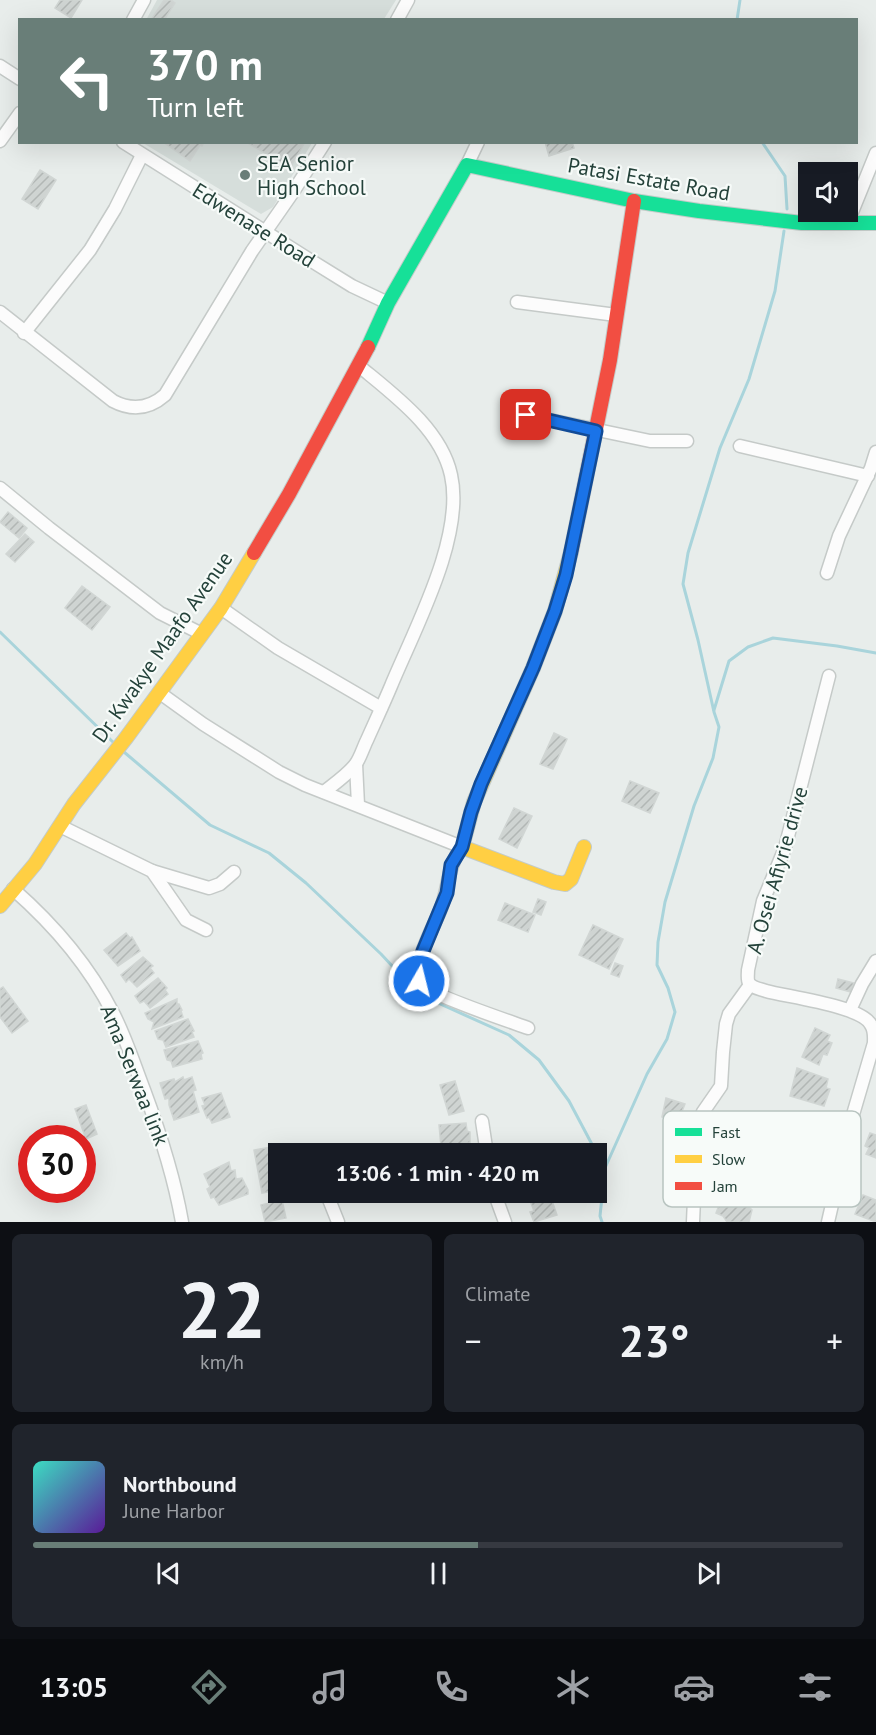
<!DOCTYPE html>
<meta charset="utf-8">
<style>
:root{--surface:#171b24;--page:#20242c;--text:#f1f3f6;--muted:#9ea1a6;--line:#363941;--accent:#697e78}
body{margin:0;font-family:"PT Sans",sans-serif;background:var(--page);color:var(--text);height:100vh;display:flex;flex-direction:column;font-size:22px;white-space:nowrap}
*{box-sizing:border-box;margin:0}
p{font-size:20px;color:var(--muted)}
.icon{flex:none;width:33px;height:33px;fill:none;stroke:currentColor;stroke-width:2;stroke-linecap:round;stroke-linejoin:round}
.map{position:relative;height:1222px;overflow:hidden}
.details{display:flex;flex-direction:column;gap:12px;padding:12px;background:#0d0f14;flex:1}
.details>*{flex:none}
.banner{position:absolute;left:18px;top:18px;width:840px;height:126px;border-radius:0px;box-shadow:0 6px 24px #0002;background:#697e78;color:#fff;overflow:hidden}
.buttons{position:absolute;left:798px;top:162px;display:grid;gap:12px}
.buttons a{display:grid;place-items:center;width:60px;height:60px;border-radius:0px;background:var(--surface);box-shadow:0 6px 24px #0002;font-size:30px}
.speed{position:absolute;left:18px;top:1125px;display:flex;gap:12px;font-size:30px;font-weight:700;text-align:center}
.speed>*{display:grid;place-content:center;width:78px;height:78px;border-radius:50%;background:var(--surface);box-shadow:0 6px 24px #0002;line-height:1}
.speed .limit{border:9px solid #d22;background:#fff;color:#111}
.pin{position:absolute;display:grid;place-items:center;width:51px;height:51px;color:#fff;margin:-26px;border-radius:12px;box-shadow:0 3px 9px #0006}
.me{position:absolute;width:66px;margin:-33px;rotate:8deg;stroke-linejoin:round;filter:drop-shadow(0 0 4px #0008)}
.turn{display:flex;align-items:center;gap:21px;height:126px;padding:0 30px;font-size:27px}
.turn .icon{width:78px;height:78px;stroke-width:2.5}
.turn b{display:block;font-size:42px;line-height:51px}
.big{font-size:45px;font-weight:700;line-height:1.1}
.details .tile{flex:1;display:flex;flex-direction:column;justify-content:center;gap:9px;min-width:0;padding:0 21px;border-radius:9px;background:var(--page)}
.details .dial{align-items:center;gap:0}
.dial b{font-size:78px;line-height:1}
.song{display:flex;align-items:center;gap:18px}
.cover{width:72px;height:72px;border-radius:9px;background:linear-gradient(135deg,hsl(170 70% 55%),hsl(270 70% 35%))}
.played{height:6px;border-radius:3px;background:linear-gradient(90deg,var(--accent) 55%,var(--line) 55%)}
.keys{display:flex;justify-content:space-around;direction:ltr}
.heat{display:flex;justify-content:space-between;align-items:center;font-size:33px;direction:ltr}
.details .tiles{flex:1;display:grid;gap:12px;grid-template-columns:1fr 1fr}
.tile:last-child{grid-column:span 2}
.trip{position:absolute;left:268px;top:1143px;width:339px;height:60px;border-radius:0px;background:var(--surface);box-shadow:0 6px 24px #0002;font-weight:700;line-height:60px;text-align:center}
.menu{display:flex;height:96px;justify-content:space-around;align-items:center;background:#090b0e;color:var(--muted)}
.menu .icon{width:42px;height:42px}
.menu .on{color:var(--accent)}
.menu b{font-size:27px;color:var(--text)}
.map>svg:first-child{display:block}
.built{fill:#d6dedb}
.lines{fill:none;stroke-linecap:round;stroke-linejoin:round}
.stream{stroke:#a9d4db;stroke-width:3}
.building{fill:url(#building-hatch);stroke:#d1d6d4;stroke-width:1.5}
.street-casing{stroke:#c5cac8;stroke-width:15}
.fast-casing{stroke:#c3cbc8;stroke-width:16}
.slow-casing{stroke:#c3cbc8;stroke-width:16}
.jam-casing{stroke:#c3cbc8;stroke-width:16}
.street{stroke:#fcfcfc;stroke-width:12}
.fast{stroke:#16e098;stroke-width:14}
.slow{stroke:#ffcf43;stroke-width:14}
.jam{stroke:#f24e42;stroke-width:14}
.route-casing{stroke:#114b97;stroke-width:15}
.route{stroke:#1a73e8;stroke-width:10}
.poi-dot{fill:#697e78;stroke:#f7fbf9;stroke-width:2}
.labels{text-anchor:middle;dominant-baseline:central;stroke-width:4.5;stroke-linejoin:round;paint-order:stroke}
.poi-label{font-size:21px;fill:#24423a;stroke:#f7fbf9;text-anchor:start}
.street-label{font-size:21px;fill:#24423a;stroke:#f7fbf9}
.key{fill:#f7fbf9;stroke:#b8c4c0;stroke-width:1.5}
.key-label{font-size:16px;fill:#24423a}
</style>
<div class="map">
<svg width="876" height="1222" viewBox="0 0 876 1222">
<defs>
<pattern id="building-hatch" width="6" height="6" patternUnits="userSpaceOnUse" patternTransform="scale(1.5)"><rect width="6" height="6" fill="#cfd4d2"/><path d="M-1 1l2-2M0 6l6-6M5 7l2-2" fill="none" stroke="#b2b7b5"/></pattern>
</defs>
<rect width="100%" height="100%" fill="#e8edeb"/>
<g class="built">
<polygon points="157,0 396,0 384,19 146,20"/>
<polygon points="143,143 312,143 273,207 261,214"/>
</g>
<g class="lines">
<g class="stream">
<polyline points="737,20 740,0"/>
<polyline points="762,142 785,176 787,209"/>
<polyline points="0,632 115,744"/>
<polyline points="714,710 729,661 748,647 773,638 837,646 876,653"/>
<polyline points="124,752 210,825 269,853 306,883 381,954 408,983 438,1003 509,1035 539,1060 569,1101 604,1167"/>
<polyline points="602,1222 600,1216 605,1168 647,1074 667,1039 675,1012 668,988 657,965 658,942 665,902 694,806 713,758 719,727 714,712 698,640 683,584 688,553 720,448 749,379 775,291 784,231"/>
</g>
</g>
<g class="building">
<polygon points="60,0 82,0 71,18 55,8"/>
<polygon points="164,0 171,0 175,3 164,20 151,20"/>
<polygon points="163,142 204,142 202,146 200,145 190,161"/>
<polygon points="246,142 305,142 290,168"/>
<polygon points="545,142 572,142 574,148 549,156"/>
<polygon points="40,170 56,180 38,209 22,199"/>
<polygon points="8,512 27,528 19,538 0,522"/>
<polygon points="25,534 34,542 15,562 6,554"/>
<polygon points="82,586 110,607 92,630 65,608"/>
<polygon points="554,733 567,739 553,769 540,764"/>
<polygon points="630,781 659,793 650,813 622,801"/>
<polygon points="514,808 532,816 517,848 499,839"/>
<polygon points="538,899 546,902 541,915 533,912"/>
<polygon points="505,903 535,915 528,932 498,920"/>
<polygon points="593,925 623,939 609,969 579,955"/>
<polygon points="126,933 130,938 132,937 140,951 118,966 104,950"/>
<polygon points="143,957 153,966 150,968 154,973 137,987 129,979 126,982 121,975"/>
<polygon points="615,963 623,966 619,977 611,974"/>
<polygon points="158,978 167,988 165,990 168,994 150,1008 144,1001 140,1003 135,996"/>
<polygon points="838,979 854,983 851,992 836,988"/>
<polygon points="3,987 28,1021 12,1033 0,1017 0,989"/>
<polygon points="177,999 177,1004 179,1004 182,1010 181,1011 183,1017 152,1029 154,1022 148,1019 145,1013"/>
<polygon points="188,1019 194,1031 192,1032 194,1037 166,1047 163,1040 158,1039 155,1031"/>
<polygon points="815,1028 830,1035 827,1041 832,1043 827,1055 823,1054 819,1065 802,1057"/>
<polygon points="198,1041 203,1053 201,1054 202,1059 173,1067 171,1061 167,1060 164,1050"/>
<polygon points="797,1068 828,1079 826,1088 830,1089 824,1106 790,1096"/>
<polygon points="183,1077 184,1080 192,1077 196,1090 193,1091 199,1112 174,1120 169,1105 169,1098 165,1099 160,1083 174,1079 175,1082"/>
<polygon points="455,1081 464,1111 449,1115 440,1085"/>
<polygon points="221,1093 230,1117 212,1123 209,1117 207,1118 202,1106 205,1105 202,1098"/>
<polygon points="666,1098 685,1104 676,1126 666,1123 667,1118 662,1117"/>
<polygon points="86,1105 97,1134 86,1139 75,1109"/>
<polygon points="466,1123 467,1131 470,1132 470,1143 463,1143 463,1147 461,1147 462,1149 453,1149 453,1148 447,1148 447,1146 441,1146 439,1125"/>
<polygon points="870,1133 876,1135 876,1158 866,1154 869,1148 865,1146"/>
<polygon points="271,1147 278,1190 262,1193 254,1150"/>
<polygon points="229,1162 231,1171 235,1170 236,1179 242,1178 248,1190 248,1194 219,1205 214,1197 211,1198 207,1189 210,1187 204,1174"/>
<polygon points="543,1192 549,1192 557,1215 534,1222 530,1212 534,1211 529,1198"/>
<polygon points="863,1195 876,1200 876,1222 855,1214"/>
<polygon points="738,1197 749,1200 749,1207 752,1210 749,1222 727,1222 723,1216 716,1213 721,1200 731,1200 730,1204 734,1205 735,1199"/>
<polygon points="282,1200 286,1218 265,1222 261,1205"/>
</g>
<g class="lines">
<g class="street-casing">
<g id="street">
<polyline points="133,20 144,0"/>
<polyline points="397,20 408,0"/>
<polyline points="0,66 20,79"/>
<polyline points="0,141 20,113"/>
<polyline points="123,142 310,260 352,286 388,303"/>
<polyline points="467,165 478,142"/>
<polyline points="848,222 876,153"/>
<polyline points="517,302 616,315"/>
<path d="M0,312L113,401C132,411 149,409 165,395L252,251L293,192L325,142"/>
<polyline points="24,333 90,250 115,209 142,155"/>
<polyline points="526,415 650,441 687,441"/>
<polyline points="740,446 868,476"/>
<polyline points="0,488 49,528 160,613 202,634"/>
<polyline points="827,573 839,536 871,468 876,452"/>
<polyline points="221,608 278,648 381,708"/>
<path d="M160,693L203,724L279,772L305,785L462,847C447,866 449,889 440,911C433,928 413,963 419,981C423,993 512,1022 528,1028"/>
<polyline points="356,764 358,805"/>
<path d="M324,792C334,784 347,775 355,765C360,759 363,748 367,740C375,722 383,705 391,686C414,630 465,537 451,475C441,429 394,395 359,366"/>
<polyline points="60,826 152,871 186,920 206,930"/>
<polyline points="152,871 209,888 220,884 234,872"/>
<path d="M13,889C53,924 89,966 113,1013C126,1038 134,1064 144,1090C160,1133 174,1176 182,1222"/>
<polyline points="850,1010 862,984 876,961"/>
<polyline points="482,1121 487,1154"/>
<polyline points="286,1153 286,1154"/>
<polyline points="326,1192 338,1222"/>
<polyline points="494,1192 505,1222"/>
<polyline points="693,1222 694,1199 690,1150 692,1137 703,1112 721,1086 723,1052 726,1024 729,1014 750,985"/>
<path d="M828,1222L852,1118L874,1043C874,1037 875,1031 871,1025C862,1006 788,997 766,991C761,989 752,988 749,983C747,980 748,974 748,970L763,901L785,848L829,676"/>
</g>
</g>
<g class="fast-casing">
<polyline id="fast" points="368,347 388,303 467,165 634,201 699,211 802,223 876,223"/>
</g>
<g class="slow-casing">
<g id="slow">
<polyline points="571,552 555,611 533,668 474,802 462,847 554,882 565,884 571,879 584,847"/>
<polyline points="0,906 35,864 74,804 126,738 221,608 254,553"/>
</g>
</g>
<g class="jam-casing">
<g id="jam">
<polyline points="571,552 610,360 634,201"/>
<polyline points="254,553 289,494 368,347"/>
</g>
</g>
<use href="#street" class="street"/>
<use href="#fast" class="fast"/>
<use href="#slow" class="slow"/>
<use href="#jam" class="jam"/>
</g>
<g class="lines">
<g class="route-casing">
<polyline id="route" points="419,981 418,974 423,951 447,893 451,865 462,847 471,812 481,784 533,668 555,611 566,575 596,431 526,415"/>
</g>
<use href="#route" class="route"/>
</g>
<circle class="poi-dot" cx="245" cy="175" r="6"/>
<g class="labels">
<g class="poi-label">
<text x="257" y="163">SEA Senior<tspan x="257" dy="24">High School</tspan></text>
</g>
<g class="street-label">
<text transform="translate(649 179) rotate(10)">Patasi Estate Road</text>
<text transform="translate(254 225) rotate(32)">Edwenase Road</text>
<text transform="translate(162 647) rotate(-55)">Dr. Kwakye Maafo Avenue</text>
<text transform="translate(777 870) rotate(-74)">A. Osei Afiyrie drive</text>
<text transform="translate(135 1075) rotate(68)">Ama Serwaa link</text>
</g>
</g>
<rect x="663" y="1111" width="198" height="96" rx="9" class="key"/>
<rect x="675" y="1128" width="27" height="8" fill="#16e098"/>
<rect x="675" y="1155" width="27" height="8" fill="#ffcf43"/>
<rect x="675" y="1182" width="27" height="8" fill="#f24e42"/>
<g class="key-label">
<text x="712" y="1138">Fast</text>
<text x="712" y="1165">Slow</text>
<text x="712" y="1192">Jam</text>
</g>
</svg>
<div class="buttons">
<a><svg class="icon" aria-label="sound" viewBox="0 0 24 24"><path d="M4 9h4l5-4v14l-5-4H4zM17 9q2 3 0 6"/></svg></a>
</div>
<div class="speed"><div class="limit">30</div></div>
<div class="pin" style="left:526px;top:415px;background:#d93025"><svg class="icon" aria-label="arrive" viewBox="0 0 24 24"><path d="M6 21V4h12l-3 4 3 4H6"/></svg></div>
<svg class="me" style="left:419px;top:981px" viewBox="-20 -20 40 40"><circle r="17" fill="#1a73e8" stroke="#fff" stroke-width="3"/><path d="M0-11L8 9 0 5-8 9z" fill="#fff"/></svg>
<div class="trip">13:06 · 1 min · 420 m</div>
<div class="banner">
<div class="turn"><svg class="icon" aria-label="left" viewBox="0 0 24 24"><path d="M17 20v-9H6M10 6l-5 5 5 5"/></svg><div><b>370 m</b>Turn left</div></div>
</div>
</div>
<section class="details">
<div class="tiles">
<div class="tile dial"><b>22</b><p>km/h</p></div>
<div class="tile"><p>Climate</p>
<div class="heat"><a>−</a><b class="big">23°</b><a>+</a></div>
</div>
<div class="tile">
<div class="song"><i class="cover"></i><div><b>Northbound</b><p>June Harbor</p></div></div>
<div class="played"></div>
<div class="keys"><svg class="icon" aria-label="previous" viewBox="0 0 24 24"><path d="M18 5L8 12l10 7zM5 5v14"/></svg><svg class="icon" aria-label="pause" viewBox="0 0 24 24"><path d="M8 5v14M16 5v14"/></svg><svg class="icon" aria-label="next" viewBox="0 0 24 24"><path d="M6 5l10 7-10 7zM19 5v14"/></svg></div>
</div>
</div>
</section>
<nav class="menu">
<b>13:05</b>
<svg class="icon on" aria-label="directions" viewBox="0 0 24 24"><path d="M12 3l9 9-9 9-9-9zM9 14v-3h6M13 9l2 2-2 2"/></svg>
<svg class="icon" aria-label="music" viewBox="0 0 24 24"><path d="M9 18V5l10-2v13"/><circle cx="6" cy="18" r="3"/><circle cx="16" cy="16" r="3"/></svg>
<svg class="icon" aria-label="phone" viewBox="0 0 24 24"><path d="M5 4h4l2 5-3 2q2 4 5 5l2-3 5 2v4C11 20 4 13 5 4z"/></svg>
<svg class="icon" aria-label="climate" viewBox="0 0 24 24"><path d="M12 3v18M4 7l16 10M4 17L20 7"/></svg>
<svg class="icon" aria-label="car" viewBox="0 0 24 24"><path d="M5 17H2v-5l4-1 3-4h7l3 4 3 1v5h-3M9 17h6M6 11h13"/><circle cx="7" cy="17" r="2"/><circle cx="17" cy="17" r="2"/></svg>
<svg class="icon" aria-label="filters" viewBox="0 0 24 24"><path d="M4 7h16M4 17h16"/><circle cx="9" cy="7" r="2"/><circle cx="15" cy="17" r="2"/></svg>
</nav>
